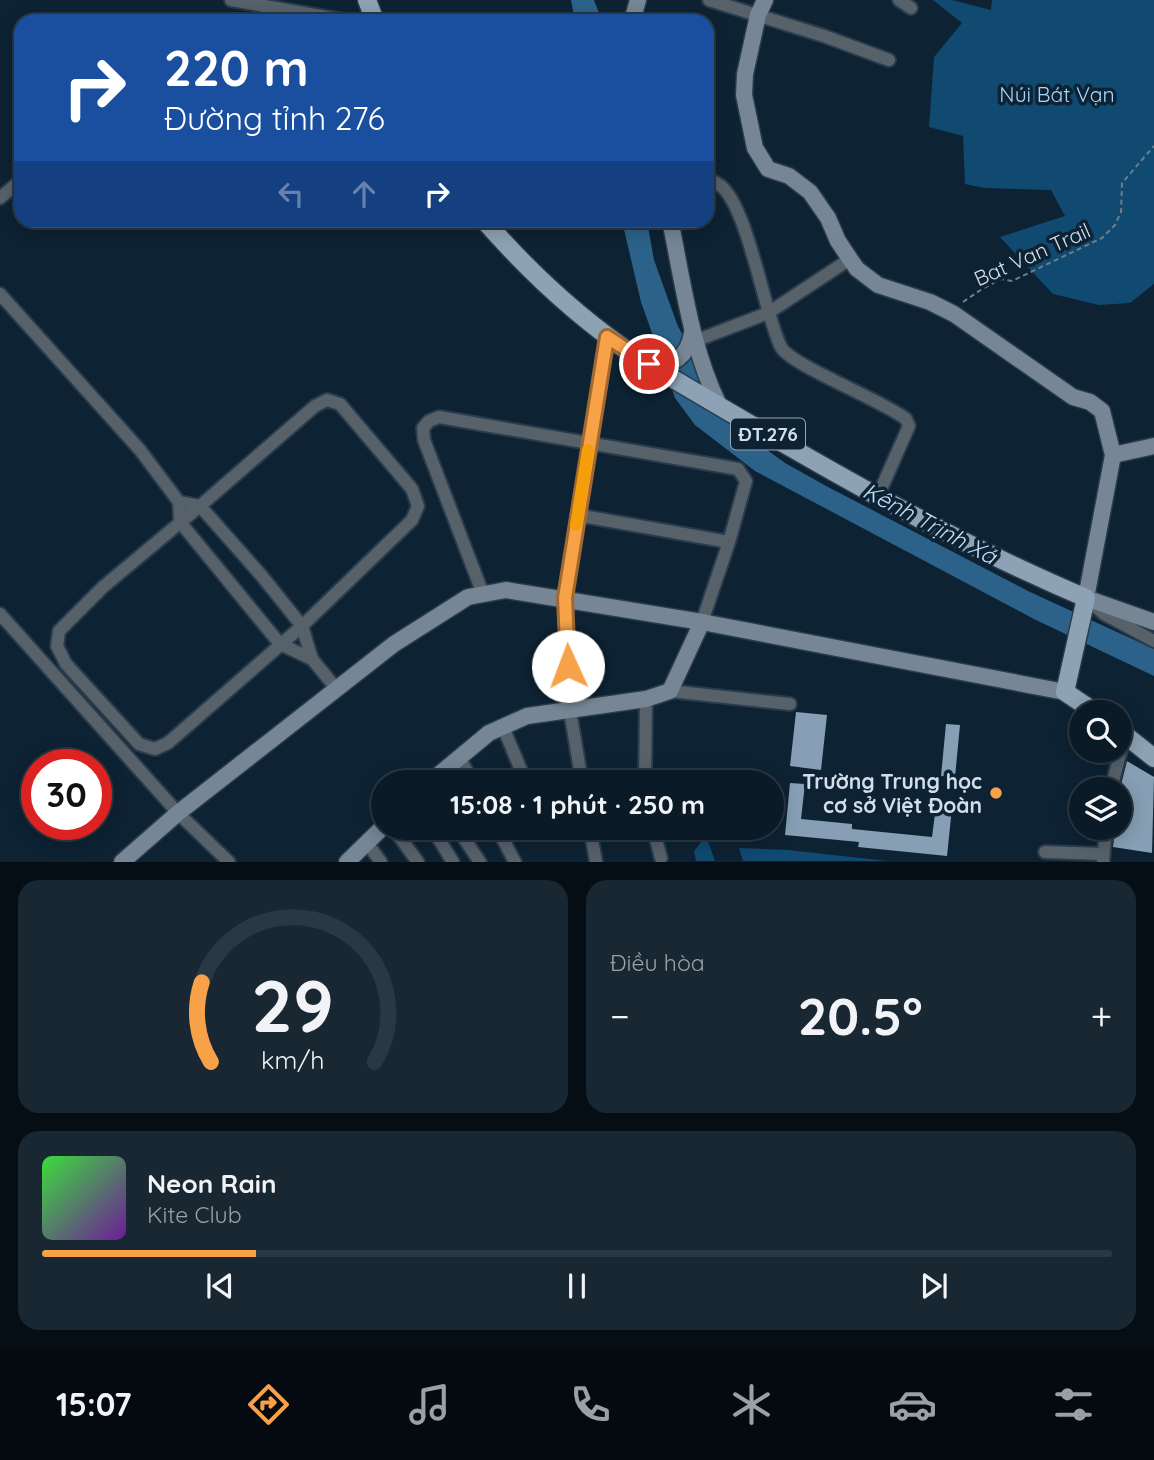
<!DOCTYPE html>
<html lang="vi">
<meta charset="utf-8">
<style>
:root{--surface:#0a1a26;--page:#182732;--text:#f1f3f6;--muted:#99a1a7;--line:#2a3843;--accent:#f7a148}
body{margin:0;font-family:Quicksand,sans-serif;background:var(--page);color:var(--text);height:100vh;display:flex;flex-direction:column;font-size:26px;white-space:nowrap}
*{box-sizing:border-box;margin:0}
p{font-size:23px;color:var(--muted)}
.icon{flex:none;width:38px;height:38px;fill:none;stroke:currentColor;stroke-width:2;stroke-linecap:round;stroke-linejoin:round}
.map{position:relative;height:862px;overflow:hidden}
.sheet{display:flex;flex-direction:column;gap:18px;padding:18px;background:#060e15;flex:1}
.sheet>*{flex:none}
.banner{position:absolute;left:14px;top:14px;width:700px;height:214px;border-radius:21px;box-shadow:0 4px 18px #0003,0 0 0 2px var(--line);background:#1a4fa0;color:#fff;overflow:hidden}
.buttons{position:absolute;left:1069px;top:700px;display:grid;gap:14px}
.buttons a{display:grid;place-items:center;width:63px;height:63px;border-radius:50%;background:var(--surface);box-shadow:0 4px 18px #0003,0 0 0 2px var(--line);font-size:35px}
.speed{position:absolute;left:21px;top:749px;display:flex;gap:14px;font-size:35px;font-weight:700;text-align:center}
.speed>*{display:grid;place-content:center;width:91px;height:91px;border-radius:50%;background:var(--surface);box-shadow:0 4px 18px #0003,0 0 0 2px var(--line);line-height:1}
.speed .limit{border:10px solid #d22;background:#fff;color:#111}
.pin{position:absolute;display:grid;place-items:center;width:60px;height:60px;color:#fff;margin:-30px;border:4px solid #fff;border-radius:50%;box-shadow:0 2px 7px #0007}
.me{position:absolute;width:77px;margin:-38px;rotate:358deg;stroke-linejoin:round;filter:drop-shadow(0 0 5px #0008)}
.turn{display:flex;align-items:center;gap:24px;height:147px;padding:0 35px;font-size:32px}
.turn .icon{width:91px;height:91px;stroke-width:2.5}
.turn b{display:block;font-size:49px;line-height:60px}
.lanes{display:flex;align-items:center;height:66px;padding:0 35px;background:#0003;justify-content:center;gap:35px;direction:ltr}
.lanes .off{opacity:.35}
.big{font-size:52px;font-weight:700;line-height:1.1}
.sheet .tile{flex:1;display:flex;flex-direction:column;justify-content:center;gap:10px;min-width:0;padding:0 24px;border-radius:21px;background:var(--page)}
.sheet .dial{align-items:center;gap:0}
.dial svg{height:182px;overflow:visible;fill:none;stroke:var(--line);stroke-width:7;stroke-linecap:round;text-anchor:middle}
.dial text{fill:var(--text);stroke:none}
.song{display:flex;align-items:center;gap:21px}
.cover{width:84px;height:84px;border-radius:10px;background:linear-gradient(135deg,hsl(120 70% 55%),hsl(280 70% 35%))}
.played{height:7px;border-radius:4px;background:linear-gradient(90deg,var(--accent) 20%,var(--line) 20%)}
.keys{display:flex;justify-content:space-around;direction:ltr}
.heat{display:flex;justify-content:space-between;align-items:center;font-size:38px;direction:ltr}
.sheet .tiles{flex:1;display:grid;gap:18px;grid-template-columns:1fr 1fr}
.tile:last-child{grid-column:span 2}
.trip{position:absolute;left:371px;top:770px;width:413px;height:70px;border-radius:35px;background:var(--surface);box-shadow:0 4px 18px #0003,0 0 0 2px var(--line);font-weight:700;line-height:70px;text-align:center}
.tab-bar{display:flex;height:112px;justify-content:space-around;align-items:center;background:#040a0f;color:var(--muted)}
.tab-bar .icon{width:49px;height:49px}
.tab-bar .selected{color:var(--accent)}
.tab-bar b{font-size:32px;color:var(--text)}
.map>svg:first-child{display:block}
.forest{fill:#104a71}
.water{fill:#2c628a}
.building{fill:#869fb4}
.lines{fill:none;stroke-linecap:round;stroke-linejoin:round}
.street-casing{stroke:#293c4d;stroke-width:16}
.secondary-casing{stroke:#293c4d;stroke-width:19}
.primary-casing{stroke:#293c4d;stroke-width:21}
.path{stroke:#6d7e8c;stroke-width:2;stroke-dasharray:5 3.5;stroke-linecap:butt}
.street{stroke:#57616a;stroke-width:12}
.secondary{stroke:#768694;stroke-width:16}
.primary{stroke:#8da2b4;stroke-width:18}
.route-casing{stroke:#a1692f;stroke-width:18}
.route{stroke:#f7a148;stroke-width:12}
.slow{stroke:#f59e0b;stroke-width:12}
.poi-dot{fill:#f7a148;stroke:#0d2233;stroke-width:2.5}
.labels{text-anchor:middle;dominant-baseline:central;stroke-width:7;stroke-linejoin:round;paint-order:stroke}
.shield{fill:#0d2233;stroke:#97a6b3;stroke-width:2}
.shield-label{font-size:19px;font-weight:bold;fill:#d2dfea}
.park-label{font-size:21px;fill:#a8d4fa;stroke:#0d2233}
.street-label{font-size:21px;fill:#d2dfea;stroke:#0d2233}
.poi-label{font-size:21px;font-weight:bold;fill:#d2dfea;stroke:#0d2233;text-anchor:end}
.water-label{font-size:23px;font-style:italic;fill:#c0ddf6;stroke:#0d2233}
</style>
<div class="map">
<svg width="1154" height="862" viewBox="0 0 1154 862">
<rect width="100%" height="100%" fill="#0d2233"/>
<g class="forest">
<polygon points="933,0 952,0 991,10 992,0 1154,0 1154,284 1130,303 1099,305 1053,294 1000,237 1065,216 1051,190 984,188 965,184 963,136 929,127 934,57 962,23"/>
<polygon points="706,836 715,861 696,861 694,851"/>
<polygon points="739,848 788,850 888,861 743,861"/>
</g>
<g class="water">
<polygon points="571,0 594,0 602,21 575,21"/>
<polygon points="622,221 647,221 654,260 677,324 708,387 730,423 785,463 828,487 1030,592 1154,649 1154,676 1036,620 755,471 695,425 675,398 641,302"/>
</g>
<g class="building">
<polygon points="796,712 827,715 821,770 790,766"/>
<polygon points="946,724 960,725 955,777 941,776"/>
<polygon points="1127,761 1154,777 1152,853 1113,847 1115,828 1120,828 1120,789"/>
<polygon points="790,783 805,784 801,819 852,824 852,829 932,837 936,806 952,808 947,856 858,847 859,842 785,835"/>
</g>
<g class="lines">
<g class="street-casing">
<g id="street">
<polyline points="231,0 349,21"/>
<polyline points="709,0 824,36 889,60"/>
<polyline points="899,0 911,8"/>
<path d="M707,183L714,182C746,191 764,315 781,347C790,365 884,401 906,419L909,426L878,496"/>
<polyline points="0,198 21,180"/>
<polyline points="0,294 140,450 179,502 180,522 280,644 312,659 336,688"/>
<polyline points="695,341 768,313 850,259"/>
<polygon points="327,400 340,404 412,489 418,506 412,520 302,626 168,743 155,749 139,744 66,664 57,646 59,631 103,587 200,506 315,406"/>
<polyline points="179,502 200,506 261,575 302,626 312,659"/>
<polyline points="577,515 729,542"/>
<polyline points="483,594 424,440 423,428 429,421 439,417 738,469 746,481 729,542 702,622"/>
<polyline points="1089,601 1104,614 1154,641"/>
<polyline points="0,614 178,813 229,862"/>
<polyline points="670,691 790,704"/>
<polyline points="503,727 526,782"/>
<polyline points="459,757 473,782"/>
<polyline points="582,782 570,711 565,598 607,337"/>
<polyline points="645,782 646,699"/>
<polyline points="1111,789 1125,735"/>
<polyline points="393,828 418,862"/>
<polyline points="432,828 453,862"/>
<polyline points="457,828 480,862"/>
<polyline points="497,828 515,862"/>
<polyline points="546,828 548,833"/>
<polyline points="590,828 596,862"/>
<polyline points="653,828 661,858"/>
<polyline points="367,843 381,862"/>
<polyline points="1045,852 1103,854"/>
<polyline points="1103,862 1106,828"/>
</g>
</g>
<g class="secondary-casing">
<g id="secondary">
<polyline points="765,0 758,15 745,74 744,95 755,148 768,169 789,176 810,192 828,218 838,241 850,259 857,269 878,285 930,302 954,314 1073,397 1090,402 1102,411 1113,455 1086,598 1154,622"/>
<polyline points="632,21 638,0"/>
<path d="M670,220C683,282 691,348 719,405"/>
<path d="M649,364C673,368 688,356 692,333"/>
<polyline points="1113,455 1154,446"/>
<polyline points="430,782 489,733 527,716 646,699 670,691 702,622"/>
<polyline points="122,862 178,813 394,644 468,597 506,590 702,622 1065,692"/>
<polyline points="347,862 383,827"/>
</g>
</g>
<g class="primary-casing">
<g id="primary">
<polyline points="367,0 375,21"/>
<path d="M484,220C530,273 580,319 638,358C783,444 930,532 1086,598L1065,692L1095,712"/>
<polyline points="1120,731 1154,758"/>
</g>
</g>
<polyline class="path" points="963,302 982,289 1001,279 1012,281 1102,238 1115,225 1121,212 1122,183 1154,146"/>
<use href="#street" class="street"/>
<use href="#secondary" class="secondary"/>
<use href="#primary" class="primary"/>
</g>
<g class="lines">
<g class="route-casing">
<polyline id="route" points="568,666 565,598 607,337 649,364"/>
</g>
<use href="#route" class="route"/>
<polyline class="slow" points="576,525 588,450"/>
</g>
<circle class="poi-dot" cx="996" cy="793" r="7"/>
<g class="labels">
<rect class="shield" x="731" y="418.5" width="74" height="31" rx="5"/>
<g class="shield-label">
<text x="768" y="434">ĐT.276</text>
</g>
<g class="park-label">
<text x="1057" y="94">Núi Bát Vạn</text>
</g>
<g class="street-label">
<text transform="translate(1032 254) rotate(-24)">Bat Van Trail</text>
</g>
<g class="poi-label">
<text x="982" y="781">Trường Trung học<tspan x="982" dy="24">cơ sở Việt Đoàn</tspan></text>
</g>
<g class="water-label">
<text transform="translate(930 523) rotate(28)">Kênh Trịnh Xá</text>
</g>
</g>
</svg>
<div class="buttons">
<a><svg class="icon" aria-label="search" viewBox="0 0 24 24"><circle cx="10" cy="10" r="6"/><path d="M15 15l6 6"/></svg></a>
<a><svg class="icon" aria-label="layers" viewBox="0 0 24 24"><path d="M12 4l9 5-9 5-9-5zM3 14l9 5 9-5"/></svg></a>
</div>
<div class="speed"><div class="limit">30</div></div>
<div class="pin" style="left:649px;top:364px;background:#d93025"><svg class="icon" aria-label="arrive" viewBox="0 0 24 24"><path d="M6 21V4h12l-3 4 3 4H6"/></svg></div>
<svg class="me" style="left:568px;top:666px" viewBox="-20 -20 40 40"><circle r="19" fill="#fff"/><path d="M0-13L10 11 0 6-10 11z" fill="#f7a148"/></svg>
<div class="trip">15:08 · 1 phút · 250 m</div>
<div class="banner">
<div class="turn"><svg class="icon" aria-label="right" viewBox="0 0 24 24"><path d="M7 20v-9h11M14 6l5 5-5 5"/></svg><div><b>220 m</b>Đường tỉnh 276</div></div>
<div class="lanes"><svg class="icon off" aria-label="left" viewBox="0 0 24 24"><path d="M17 20v-9H6M10 6l-5 5 5 5"/></svg><svg class="icon off" aria-label="ahead" viewBox="0 0 24 24"><path d="M12 20V5M6 11l6-6 6 6"/></svg><svg class="icon" aria-label="right" viewBox="0 0 24 24"><path d="M7 20v-9h11M14 6l5 5-5 5"/></svg></div>
</div>
</div>
<section class="sheet">
<div class="tiles">
<div class="tile dial"><svg viewBox="0 0 100 80">
<path d="M14 69A42 42 0 1 1 86 69"/>
<path d="M14 69A42 42 0 0 1 10 34" stroke="#f7a148"/>
<text x="50" y="56" font-size="32" font-weight="700">29</text>
<text x="50" y="72" font-size="11">km/h</text>
</svg></div>
<div class="tile"><p>Điều hòa</p>
<div class="heat"><a>−</a><b class="big">20.5°</b><a>+</a></div>
</div>
<div class="tile">
<div class="song"><i class="cover"></i><div><b>Neon Rain</b><p>Kite Club</p></div></div>
<div class="played"></div>
<div class="keys"><svg class="icon" aria-label="previous" viewBox="0 0 24 24"><path d="M18 5L8 12l10 7zM5 5v14"/></svg><svg class="icon" aria-label="pause" viewBox="0 0 24 24"><path d="M8 5v14M16 5v14"/></svg><svg class="icon" aria-label="next" viewBox="0 0 24 24"><path d="M6 5l10 7-10 7zM19 5v14"/></svg></div>
</div>
</div>
</section>
<nav class="tab-bar">
<b>15:07</b>
<svg class="icon selected" aria-label="directions" viewBox="0 0 24 24"><path d="M12 3l9 9-9 9-9-9zM9 14v-3h6M13 9l2 2-2 2"/></svg>
<svg class="icon" aria-label="music" viewBox="0 0 24 24"><path d="M9 18V5l10-2v13"/><circle cx="6" cy="18" r="3"/><circle cx="16" cy="16" r="3"/></svg>
<svg class="icon" aria-label="phone" viewBox="0 0 24 24"><path d="M5 4h4l2 5-3 2q2 4 5 5l2-3 5 2v4C11 20 4 13 5 4z"/></svg>
<svg class="icon" aria-label="climate" viewBox="0 0 24 24"><path d="M12 3v18M4 7l16 10M4 17L20 7"/></svg>
<svg class="icon" aria-label="car" viewBox="0 0 24 24"><path d="M5 17H2v-5l4-1 3-4h7l3 4 3 1v5h-3M9 17h6M6 11h13"/><circle cx="7" cy="17" r="2"/><circle cx="17" cy="17" r="2"/></svg>
<svg class="icon" aria-label="filters" viewBox="0 0 24 24"><path d="M4 7h16M4 17h16"/><circle cx="9" cy="7" r="2"/><circle cx="15" cy="17" r="2"/></svg>
</nav>
